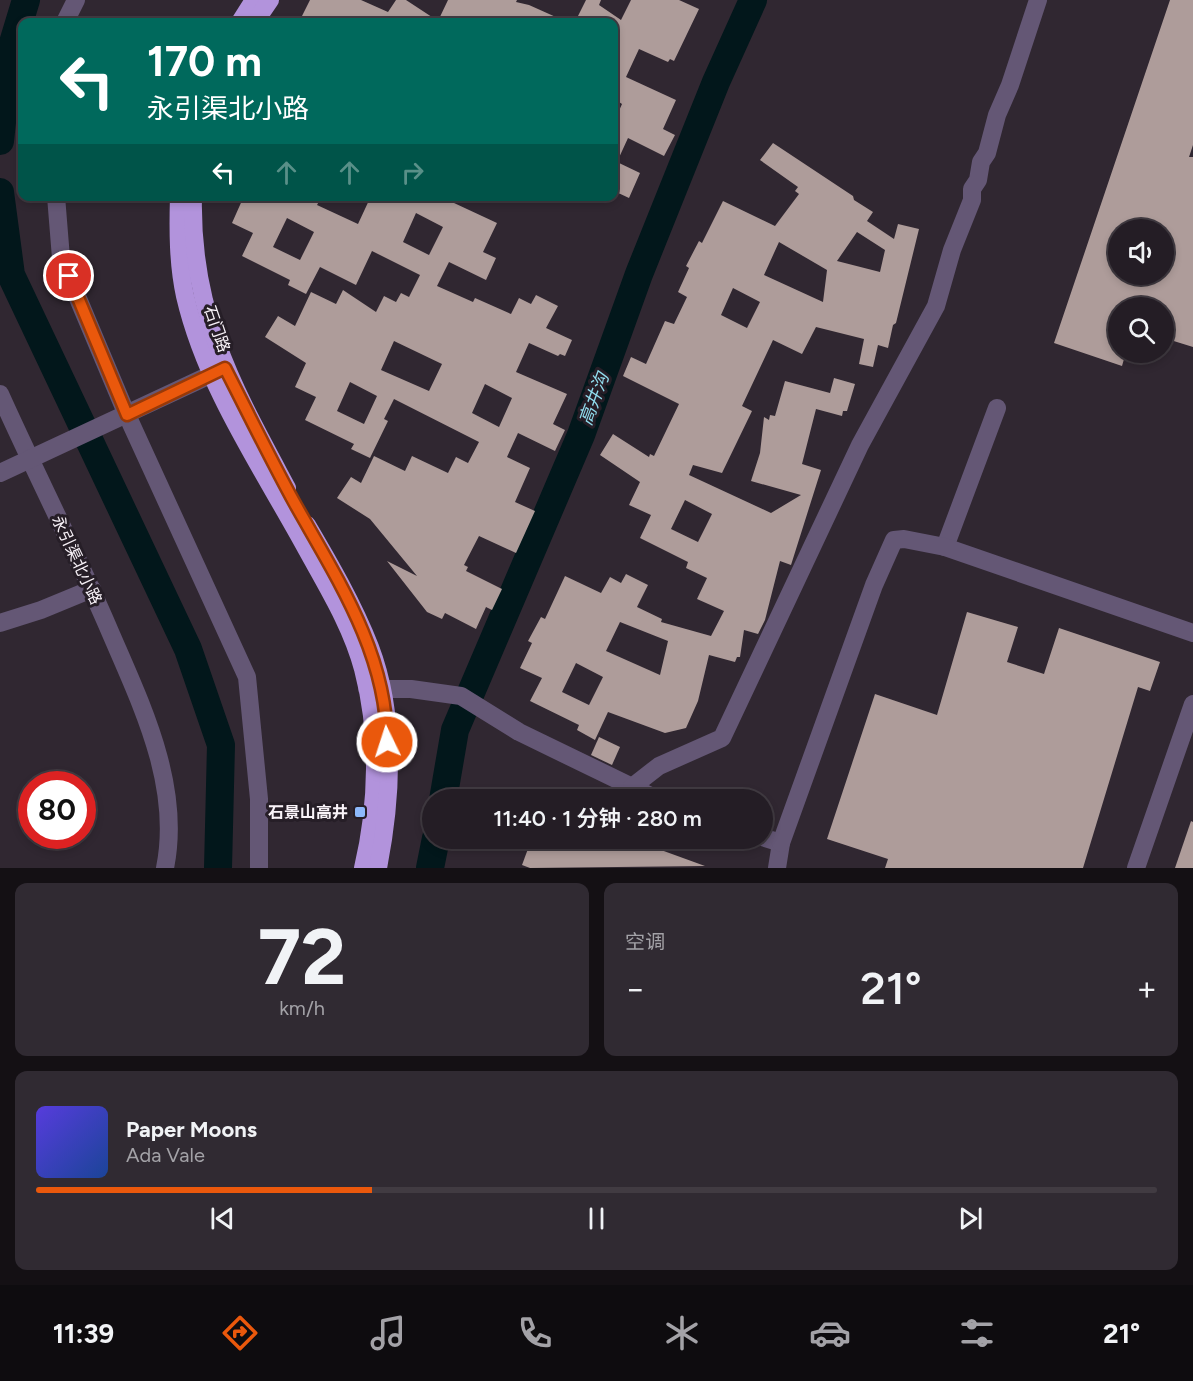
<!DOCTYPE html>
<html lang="zh">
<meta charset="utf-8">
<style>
:root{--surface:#241d25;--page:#302a32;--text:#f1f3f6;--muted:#a3a2a7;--line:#413b42;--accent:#ea580c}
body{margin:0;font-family:Figtree,"Noto Sans SC",sans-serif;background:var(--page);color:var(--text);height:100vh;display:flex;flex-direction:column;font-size:22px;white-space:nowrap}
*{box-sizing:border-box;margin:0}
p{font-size:20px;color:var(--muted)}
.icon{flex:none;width:33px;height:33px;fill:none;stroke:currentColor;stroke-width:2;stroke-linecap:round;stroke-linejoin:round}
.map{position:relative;height:868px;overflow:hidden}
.side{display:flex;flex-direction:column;gap:15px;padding:15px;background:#141014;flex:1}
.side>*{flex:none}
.hud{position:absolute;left:18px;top:18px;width:600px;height:183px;border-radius:12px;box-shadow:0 3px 9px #0003,0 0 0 2px var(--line);background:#00695c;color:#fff;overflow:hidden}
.controls{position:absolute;left:1108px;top:219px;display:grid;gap:12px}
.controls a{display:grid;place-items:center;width:66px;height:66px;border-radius:50%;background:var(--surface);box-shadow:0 3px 9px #0003,0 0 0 2px var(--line);font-size:30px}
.speed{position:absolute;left:18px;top:771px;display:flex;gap:12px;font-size:30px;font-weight:700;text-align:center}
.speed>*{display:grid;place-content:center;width:78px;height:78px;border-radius:50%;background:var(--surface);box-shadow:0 3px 9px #0003,0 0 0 2px var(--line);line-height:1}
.speed .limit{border:9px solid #d22;background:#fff;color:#111}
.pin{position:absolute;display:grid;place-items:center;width:51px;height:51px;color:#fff;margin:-26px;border:3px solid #fff;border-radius:50%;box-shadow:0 2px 6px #0007}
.me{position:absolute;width:66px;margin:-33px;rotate:356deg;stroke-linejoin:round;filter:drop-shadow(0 0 4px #0008)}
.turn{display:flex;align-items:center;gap:21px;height:126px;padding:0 30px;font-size:27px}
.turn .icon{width:78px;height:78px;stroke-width:2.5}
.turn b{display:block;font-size:42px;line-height:51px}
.lanes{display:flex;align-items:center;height:57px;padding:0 30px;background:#0003;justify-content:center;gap:30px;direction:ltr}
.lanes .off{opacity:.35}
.big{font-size:45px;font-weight:600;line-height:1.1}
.side .card{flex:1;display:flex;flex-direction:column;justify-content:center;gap:9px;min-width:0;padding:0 21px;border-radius:12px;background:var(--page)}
.side .dial{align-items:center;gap:0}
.dial b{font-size:78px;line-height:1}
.song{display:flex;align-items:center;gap:18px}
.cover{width:72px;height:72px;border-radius:9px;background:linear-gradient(135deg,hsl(250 70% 55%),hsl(220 70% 35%))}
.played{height:6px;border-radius:3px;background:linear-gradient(90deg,var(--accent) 30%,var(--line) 30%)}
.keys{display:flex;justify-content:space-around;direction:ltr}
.heat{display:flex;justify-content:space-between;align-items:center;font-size:33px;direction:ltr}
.side .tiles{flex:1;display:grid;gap:15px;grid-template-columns:1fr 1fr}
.card:last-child{grid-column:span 2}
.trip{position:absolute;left:422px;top:789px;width:351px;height:60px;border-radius:30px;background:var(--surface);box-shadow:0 3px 9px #0003,0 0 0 2px var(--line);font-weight:600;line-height:60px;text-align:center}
.tabs{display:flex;height:96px;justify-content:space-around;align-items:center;background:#0e0c0f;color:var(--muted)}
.tabs .icon{width:42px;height:42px}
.tabs .active{color:var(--accent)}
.tabs b{font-size:27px;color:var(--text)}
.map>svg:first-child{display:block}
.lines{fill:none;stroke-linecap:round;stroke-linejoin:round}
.river{stroke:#02171b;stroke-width:28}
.building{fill:#ae9c9a;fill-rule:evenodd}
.minor{stroke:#645775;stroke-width:18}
.highway{stroke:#b293dc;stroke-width:18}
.route-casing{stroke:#983908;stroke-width:15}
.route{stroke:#ea580c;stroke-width:10}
.poi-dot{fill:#8db9fc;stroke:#261e27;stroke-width:2}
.labels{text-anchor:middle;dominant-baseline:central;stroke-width:6;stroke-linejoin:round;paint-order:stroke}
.street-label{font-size:16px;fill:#f9f3f9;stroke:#261e27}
.poi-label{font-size:16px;font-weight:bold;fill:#f9f3f9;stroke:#261e27;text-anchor:end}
.water-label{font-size:18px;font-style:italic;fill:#91ddee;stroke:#261e27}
</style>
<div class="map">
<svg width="1193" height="868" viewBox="0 0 1193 868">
<rect width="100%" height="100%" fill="#302731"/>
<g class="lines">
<g class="river">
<polyline points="0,141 9,56 26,0"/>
<polyline points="0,192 11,275 188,649 221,745 218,868"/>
<polyline points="443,800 455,730 581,435 639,274 716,82 753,0"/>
<polyline points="430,868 436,838"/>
</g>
</g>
<g class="building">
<polygon points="310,0 361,0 388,12 396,0 406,0 438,21 448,0 517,0 516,2 529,5 567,22 299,22"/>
<polygon points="586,0 601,0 599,5 621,20 631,0 679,0 699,9 674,61 670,59 668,62 639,49 626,77 676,100 663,129 675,135 664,156 628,138 617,162 640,173 629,198 614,191 614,122 622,104 616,100 614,104 614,22 575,22"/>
<path d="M1170,0H1193V145L1189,157H1193V347L1164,338V308H1119V352H1126L1122,366L1054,343ZM1119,230H1164V274H1119Z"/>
<path d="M773,143L853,196L854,200L873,212L867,221L894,239L898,224L919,229L896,323L893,325L888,348L878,345L873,367L859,364L864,339L816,327L802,354L773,340L742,406L752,411L722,473L693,465L689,475L771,513L801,495L751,481L760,453L764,417L769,420L770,415L775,416L785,381L830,393L834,378L855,384L847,411H843L842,416L816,409L802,464L821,470L791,565L780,561L765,620L758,634L744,630L740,657H737L735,662L709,655L698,701L686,728L665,733L608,712L595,740L577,730L579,725L530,701L542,678L520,668L532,643L528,641L541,617L545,619L565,576L601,593L610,577L621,583L626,574L648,585L637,607L662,619L661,622L711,636L724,611L697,599L707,578L686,568L688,562L640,538L651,515L629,505L640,482L600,455L613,434L649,457L650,454L654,456L679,404L623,376L631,357L646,364L665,321L674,324L687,297L678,292L689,268L686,266L699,241L702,243L723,201L775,226L799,194L795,191L798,187L760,160ZM857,232L885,250L880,272L837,261ZM779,242L827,270L823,302L764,275ZM733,288L760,302L747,328L721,315ZM685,500L712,514L698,542L671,529ZM620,622L668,641L660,675L606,651ZM576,663L603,677L589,705L562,692Z"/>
<path d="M244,196H322L317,205L358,224L371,196H439L497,223L483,252L496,258L486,280L449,262L437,286L473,302L475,298L511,314L519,298L531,304L536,295L558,306L546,328L572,340L565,356L560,354L558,356L529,343L516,372L567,394L553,424L565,430L555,451L518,433L507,457L530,468L515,502L535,511L516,553L479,536L464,565L468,567L466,571L502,589L492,610L486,607L476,629L445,613L442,619L427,612L387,561L417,576L370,519L337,498L351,477L361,483L374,456L405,471L412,456L448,473L456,457L468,463L479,442L394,399L384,419L388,421L370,458L351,449L354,444L305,420L316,397L295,387L306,363L265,337L278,316L295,326L311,292L336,304L343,290L376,312L384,296L396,302L401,293L409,297L420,275L372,251L356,285L320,267L306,294L288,285L290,280L242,256L253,233L232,223ZM416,213L443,227L429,255L403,242ZM287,218L314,232L300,260L273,247ZM394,341L442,364L429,391L381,370ZM350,382L377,396L364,424L337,411ZM485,384L512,398L499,427L472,413Z"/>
<polygon points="967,612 1018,627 1007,662 1044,674 1059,628 1160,662 1150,691 1138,687 1083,868 885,868 888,859 827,839 875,694 937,715"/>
<polygon points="599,737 620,747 612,765 591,755"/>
<polygon points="1191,821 1193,822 1193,868 1175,868"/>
<polygon points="532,838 628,838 705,866 530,868 522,865"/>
</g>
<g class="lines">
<g class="minor">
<polyline points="65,22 76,0"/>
<polyline points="56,196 61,258 127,415 247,677 259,799 259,868"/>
<path d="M0,394C35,472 74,548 108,627C140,702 182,784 165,868"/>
<polyline points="0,473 225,368"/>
<polyline points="945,547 997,408"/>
<polyline points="0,623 41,610 92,589"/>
<polyline points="367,689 411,689 461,696 519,732 659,800"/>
<polyline points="632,787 659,766 722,738 860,445 936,306 952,250 972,200 972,189 978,180 981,162 987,153 997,115 1010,85 1038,0"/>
<polyline points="762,837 781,843 777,868"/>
<polyline points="781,843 874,585 894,540 904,539 945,547 1193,633"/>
<polyline points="1136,868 1193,704"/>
</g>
<g class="highway">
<polyline points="240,22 254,0"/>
<polyline points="255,22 270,0"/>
<path d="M179,196C178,230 178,264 185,296C206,387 263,469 307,550C328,588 352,627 363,669C380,733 378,805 363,868"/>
<path d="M193,196C190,313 234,389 287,488"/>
<path d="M307,525C330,564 353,604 370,647C396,715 392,797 378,868"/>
</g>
</g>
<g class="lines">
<g class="route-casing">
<path id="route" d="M69,276L127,415L225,368C248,413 270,458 294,502C336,577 387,653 387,742"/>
</g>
<use href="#route" class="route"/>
</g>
<rect class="poi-dot" x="354" y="806" width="12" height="12" rx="3"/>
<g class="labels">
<g class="street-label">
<text transform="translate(217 329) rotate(71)">石门路</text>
<text transform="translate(77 560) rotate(65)">永引渠北小路</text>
</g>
<g class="poi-label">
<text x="348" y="812">石景山高井</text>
</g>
<g class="water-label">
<text transform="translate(594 399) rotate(-70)">高井沟</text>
</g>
</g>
</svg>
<div class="controls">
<a><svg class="icon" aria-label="sound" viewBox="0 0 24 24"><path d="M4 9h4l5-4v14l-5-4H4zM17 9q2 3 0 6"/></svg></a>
<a><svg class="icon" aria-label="search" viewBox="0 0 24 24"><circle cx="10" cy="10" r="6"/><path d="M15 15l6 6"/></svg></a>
</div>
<div class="speed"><div class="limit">80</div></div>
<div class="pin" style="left:69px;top:276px;background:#d93025"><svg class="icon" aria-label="arrive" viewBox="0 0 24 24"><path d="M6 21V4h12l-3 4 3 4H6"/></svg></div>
<svg class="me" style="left:387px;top:742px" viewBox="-20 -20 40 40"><circle r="17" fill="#ea580c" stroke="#fff" stroke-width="3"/><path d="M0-11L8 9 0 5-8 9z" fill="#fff"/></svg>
<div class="trip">11:40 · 1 分钟 · 280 m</div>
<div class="hud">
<div class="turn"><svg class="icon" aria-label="left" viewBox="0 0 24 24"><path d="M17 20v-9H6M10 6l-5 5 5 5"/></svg><div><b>170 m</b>永引渠北小路</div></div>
<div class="lanes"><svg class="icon" aria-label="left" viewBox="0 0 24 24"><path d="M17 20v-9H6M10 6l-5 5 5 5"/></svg><svg class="icon off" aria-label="ahead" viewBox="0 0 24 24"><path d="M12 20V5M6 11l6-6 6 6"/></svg><svg class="icon off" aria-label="ahead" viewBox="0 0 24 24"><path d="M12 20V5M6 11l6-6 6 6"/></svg><svg class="icon off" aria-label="right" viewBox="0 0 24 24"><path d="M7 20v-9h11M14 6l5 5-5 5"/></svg></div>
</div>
</div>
<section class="side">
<div class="tiles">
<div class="card dial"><b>72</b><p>km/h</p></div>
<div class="card"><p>空调</p>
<div class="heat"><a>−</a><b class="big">21°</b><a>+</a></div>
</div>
<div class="card">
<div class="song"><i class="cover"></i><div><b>Paper Moons</b><p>Ada Vale</p></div></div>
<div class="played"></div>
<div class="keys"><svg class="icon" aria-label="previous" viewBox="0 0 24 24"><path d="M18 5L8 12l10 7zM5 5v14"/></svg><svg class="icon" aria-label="pause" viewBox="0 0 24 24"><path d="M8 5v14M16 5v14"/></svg><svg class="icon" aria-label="next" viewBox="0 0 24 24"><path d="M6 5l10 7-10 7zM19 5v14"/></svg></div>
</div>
</div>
</section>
<nav class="tabs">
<b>11:39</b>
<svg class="icon active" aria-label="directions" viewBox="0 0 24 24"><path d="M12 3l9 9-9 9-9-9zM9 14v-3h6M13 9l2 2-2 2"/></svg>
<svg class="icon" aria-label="music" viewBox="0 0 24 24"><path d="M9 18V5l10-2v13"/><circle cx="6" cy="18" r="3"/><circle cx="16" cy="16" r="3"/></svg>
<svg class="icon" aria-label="phone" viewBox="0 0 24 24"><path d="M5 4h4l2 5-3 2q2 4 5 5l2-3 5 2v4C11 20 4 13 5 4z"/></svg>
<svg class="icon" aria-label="climate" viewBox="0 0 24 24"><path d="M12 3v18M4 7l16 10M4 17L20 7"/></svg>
<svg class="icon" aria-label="car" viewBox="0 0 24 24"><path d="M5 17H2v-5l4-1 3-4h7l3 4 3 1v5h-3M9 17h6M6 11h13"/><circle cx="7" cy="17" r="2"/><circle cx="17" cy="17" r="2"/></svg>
<svg class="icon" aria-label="filters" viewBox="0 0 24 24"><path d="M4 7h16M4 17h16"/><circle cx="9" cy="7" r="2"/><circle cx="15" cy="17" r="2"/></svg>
<b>21°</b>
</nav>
